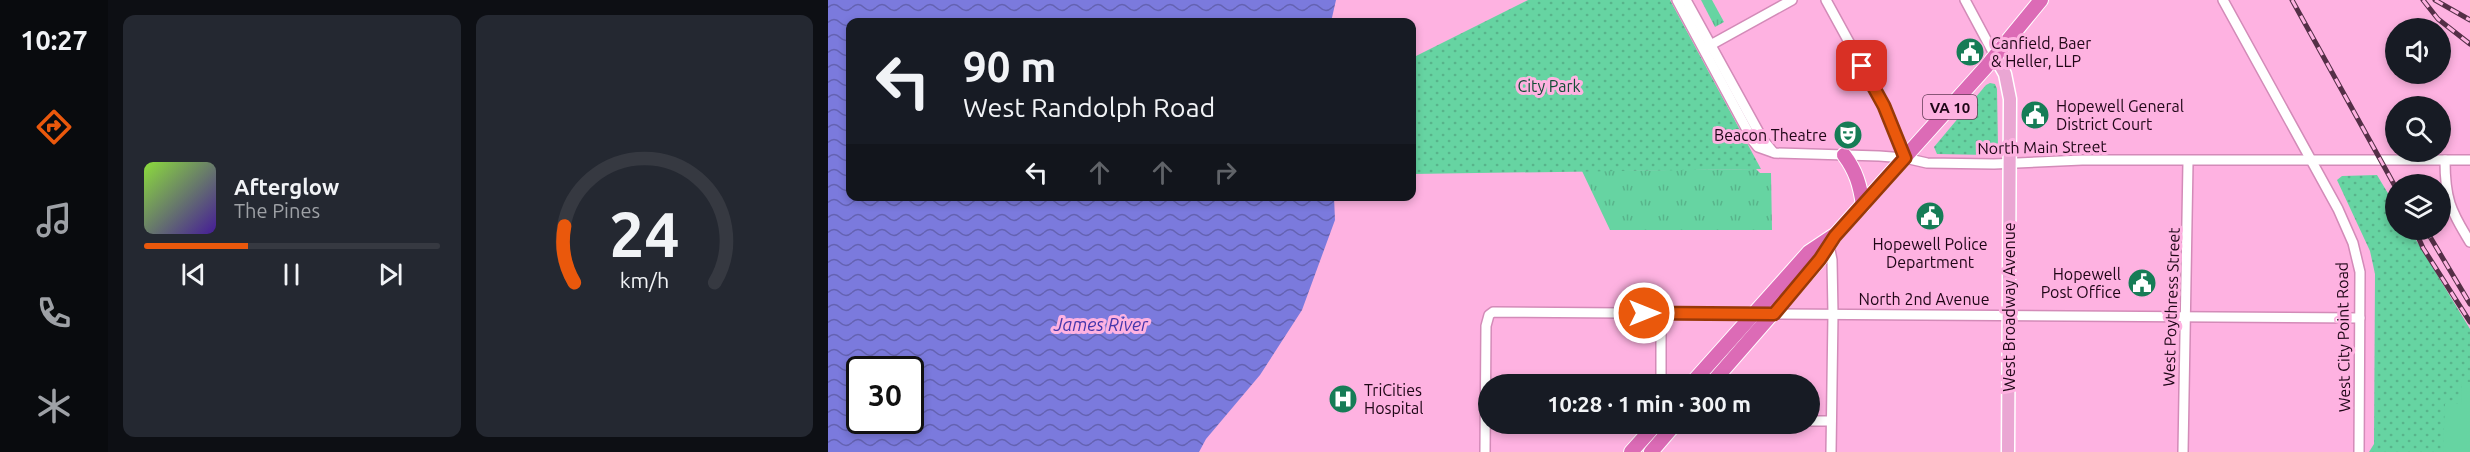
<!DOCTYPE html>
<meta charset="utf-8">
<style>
:root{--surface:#171b24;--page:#242831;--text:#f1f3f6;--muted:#9ea1a6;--line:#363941;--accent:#ea580c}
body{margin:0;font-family:Ubuntu,sans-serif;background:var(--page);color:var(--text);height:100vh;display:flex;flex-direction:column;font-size:22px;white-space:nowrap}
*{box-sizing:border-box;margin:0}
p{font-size:20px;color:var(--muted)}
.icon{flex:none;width:33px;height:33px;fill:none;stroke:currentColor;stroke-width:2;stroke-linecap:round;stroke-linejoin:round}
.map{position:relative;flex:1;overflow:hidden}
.drawer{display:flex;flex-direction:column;gap:15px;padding:15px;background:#0d0f14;width:720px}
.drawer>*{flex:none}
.hud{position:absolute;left:18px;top:18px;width:570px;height:183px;border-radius:12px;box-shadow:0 3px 9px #0003;background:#171b24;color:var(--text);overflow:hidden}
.controls{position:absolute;left:1557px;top:18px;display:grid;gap:12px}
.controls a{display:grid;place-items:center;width:66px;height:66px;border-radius:50%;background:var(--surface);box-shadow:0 3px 9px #0003;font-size:30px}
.speed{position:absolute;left:18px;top:356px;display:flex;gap:12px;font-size:30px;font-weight:700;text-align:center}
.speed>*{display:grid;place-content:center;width:78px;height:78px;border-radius:50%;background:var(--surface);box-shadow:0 3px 9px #0003;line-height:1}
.speed .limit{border:3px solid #111;border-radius:9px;background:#fff;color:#111}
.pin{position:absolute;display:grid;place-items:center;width:51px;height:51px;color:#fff;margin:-26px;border-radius:12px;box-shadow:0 3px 9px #0006}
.me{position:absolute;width:66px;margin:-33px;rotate:90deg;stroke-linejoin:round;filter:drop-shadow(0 0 4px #0008)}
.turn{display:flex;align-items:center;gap:21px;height:126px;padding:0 18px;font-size:27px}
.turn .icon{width:78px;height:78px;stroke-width:2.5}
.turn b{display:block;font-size:42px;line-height:51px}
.lanes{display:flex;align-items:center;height:57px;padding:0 18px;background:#0003;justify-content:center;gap:30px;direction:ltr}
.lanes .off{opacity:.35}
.drawer .widget{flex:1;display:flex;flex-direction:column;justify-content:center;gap:9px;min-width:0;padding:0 21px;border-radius:12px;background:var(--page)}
.drawer .dial{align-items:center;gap:0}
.dial svg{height:156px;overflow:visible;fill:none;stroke:var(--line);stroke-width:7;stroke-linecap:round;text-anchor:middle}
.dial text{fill:var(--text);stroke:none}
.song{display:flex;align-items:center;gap:18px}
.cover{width:72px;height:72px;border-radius:9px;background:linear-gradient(135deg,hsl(90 70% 55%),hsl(260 70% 35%))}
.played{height:6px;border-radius:3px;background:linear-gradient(90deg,var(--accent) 35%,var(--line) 35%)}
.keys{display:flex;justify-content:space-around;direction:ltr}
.drawer .tiles{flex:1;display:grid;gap:15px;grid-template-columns:repeat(2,1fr)}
.trip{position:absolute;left:650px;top:374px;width:342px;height:60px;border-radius:30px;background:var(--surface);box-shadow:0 3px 9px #0003;font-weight:600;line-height:60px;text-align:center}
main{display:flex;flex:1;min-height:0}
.dock{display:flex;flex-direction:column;width:108px;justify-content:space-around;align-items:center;background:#090b0e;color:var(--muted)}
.dock .icon{width:42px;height:42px}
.dock .active{color:var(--accent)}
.dock b{font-size:27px;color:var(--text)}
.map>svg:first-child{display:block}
.grass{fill:url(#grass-tufts)}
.park{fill:url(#park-dots)}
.pitch{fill:#66d4a2}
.water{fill:url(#water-waves);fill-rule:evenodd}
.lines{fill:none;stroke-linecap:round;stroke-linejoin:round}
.minor-casing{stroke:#d38bb8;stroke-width:12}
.major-casing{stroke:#fff;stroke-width:15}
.highway-casing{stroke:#fff;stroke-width:16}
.minor{stroke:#fff;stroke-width:9}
.major{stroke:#eaa6d3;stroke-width:12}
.highway{stroke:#dc6bb6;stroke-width:14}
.rail-casing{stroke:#542f47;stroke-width:5}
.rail{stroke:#feb2e1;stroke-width:3;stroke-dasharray:9;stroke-linecap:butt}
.route-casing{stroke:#983908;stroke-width:15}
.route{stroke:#ea580c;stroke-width:10}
.labels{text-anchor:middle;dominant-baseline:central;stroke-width:6;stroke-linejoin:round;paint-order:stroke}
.shield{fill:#feb2e1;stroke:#623a54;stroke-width:1.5}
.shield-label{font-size:15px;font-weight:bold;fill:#1f0617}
.poi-label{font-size:16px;fill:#1f0617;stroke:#feb2e1;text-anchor:start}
.park-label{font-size:16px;fill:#134c35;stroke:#feb2e1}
.street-label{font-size:16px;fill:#1f0617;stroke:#feb2e1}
.water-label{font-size:18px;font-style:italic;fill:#4636ab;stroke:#feb2e1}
</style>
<main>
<nav class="dock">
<b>10:27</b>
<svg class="icon active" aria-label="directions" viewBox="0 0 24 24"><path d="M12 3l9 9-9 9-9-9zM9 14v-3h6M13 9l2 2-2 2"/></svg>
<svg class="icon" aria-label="music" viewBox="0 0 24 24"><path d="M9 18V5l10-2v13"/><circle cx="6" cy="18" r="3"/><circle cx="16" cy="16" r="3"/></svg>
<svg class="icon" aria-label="phone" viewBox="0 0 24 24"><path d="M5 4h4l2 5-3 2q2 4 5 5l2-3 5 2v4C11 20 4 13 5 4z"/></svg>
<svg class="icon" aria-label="climate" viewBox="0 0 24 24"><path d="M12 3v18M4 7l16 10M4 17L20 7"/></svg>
</nav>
<section class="drawer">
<div class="tiles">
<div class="widget">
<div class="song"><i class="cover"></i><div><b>Afterglow</b><p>The Pines</p></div></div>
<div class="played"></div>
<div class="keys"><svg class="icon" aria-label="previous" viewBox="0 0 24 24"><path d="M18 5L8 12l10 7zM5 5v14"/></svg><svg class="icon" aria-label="pause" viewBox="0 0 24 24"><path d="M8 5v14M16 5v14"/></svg><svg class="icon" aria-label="next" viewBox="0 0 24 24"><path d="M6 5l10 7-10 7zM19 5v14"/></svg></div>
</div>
<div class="widget dial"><svg viewBox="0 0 100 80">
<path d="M14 69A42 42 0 1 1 86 69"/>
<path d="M14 69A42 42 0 0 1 9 40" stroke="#ea580c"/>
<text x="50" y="56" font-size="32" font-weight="700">24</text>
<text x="50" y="72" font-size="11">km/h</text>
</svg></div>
</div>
</section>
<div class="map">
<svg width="1642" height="452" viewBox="0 0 1642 452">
<defs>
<pattern id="grass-tufts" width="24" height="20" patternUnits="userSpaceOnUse" patternTransform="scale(1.5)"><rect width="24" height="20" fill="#66d4a2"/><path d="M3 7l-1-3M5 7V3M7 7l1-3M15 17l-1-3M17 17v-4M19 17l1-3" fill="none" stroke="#58b48b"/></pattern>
<pattern id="park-dots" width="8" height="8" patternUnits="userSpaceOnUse" patternTransform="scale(1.5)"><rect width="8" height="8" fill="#66d4a2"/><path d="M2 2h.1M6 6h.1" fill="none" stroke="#58b48b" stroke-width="1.8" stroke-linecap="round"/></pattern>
<pattern id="water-waves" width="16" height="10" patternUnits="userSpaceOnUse" patternTransform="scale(1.5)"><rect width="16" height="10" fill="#7b7add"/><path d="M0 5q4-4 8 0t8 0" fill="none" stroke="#6462b2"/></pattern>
</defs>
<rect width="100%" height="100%" fill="#feb2e1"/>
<g class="grass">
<polygon points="873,0 884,0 896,22 887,27"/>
<polygon points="928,169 932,173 943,173 944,230 782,230 754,171"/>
</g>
<g class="park">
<polygon points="700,0 842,0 933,169 584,174 584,58"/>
<polygon points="1162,83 1167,84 1169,89 1170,148 1165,153 1160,155 1109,154 1106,147 1158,85"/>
<polygon points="1549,175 1567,205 1568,230 1582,230 1642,329 1642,452 1541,452 1546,444 1547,274 1542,251 1509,180 1514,176"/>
</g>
<polygon class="pitch" points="1634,382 1642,382 1642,452 1615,452 1617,404 1633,404"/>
<path class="water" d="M0,0H508L503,22H22V196L506,197L507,220L474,310L432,375L378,439L371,452H0ZM32,369H82V420H32Z"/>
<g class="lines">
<g class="minor-casing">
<g id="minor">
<polyline points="849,0 925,141 930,147 947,153 1051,156 1077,158 1099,163 1166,164 1254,160 1642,160"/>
<polyline points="858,0 935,140 945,152"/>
<polyline points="998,0 1056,106 1077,158"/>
<polyline points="1137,0 1167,56"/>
<polyline points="1395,0 1510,209 1525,243 1532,272 1531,452"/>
<polyline points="879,47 964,0"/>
<path d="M1617,160C1617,198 1622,210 1642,242"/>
<polyline points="1001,245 1004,260 1005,314 1003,452"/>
<polyline points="942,314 1532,318"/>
<polyline points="833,384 833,313"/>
<polyline points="981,421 1003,421"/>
<polyline points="657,452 658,326 661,315 665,312 928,314"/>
<polyline points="1355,452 1360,162"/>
</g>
</g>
<g class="major-casing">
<polyline id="major" points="1167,56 1177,74 1182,99 1180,452"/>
</g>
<g class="highway-casing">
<g id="highway">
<path d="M1016,155C1028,171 1032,185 1035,205"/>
<polyline points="863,384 981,252 1005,236"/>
<polyline points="883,384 992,259 1007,235 1158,67 1213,0"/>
<polyline points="803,452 829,423"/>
<polyline points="823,452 848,423"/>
</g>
</g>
<use href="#minor" class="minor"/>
<use href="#major" class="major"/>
<use href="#highway" class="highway"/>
<g class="rail-casing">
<g id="rail">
<polyline points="1464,0 1568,188"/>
<polyline points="1595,0 1610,19 1642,44"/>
<polyline points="1607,0 1642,20"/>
<polyline points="1587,230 1595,248 1642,322"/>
<polyline points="1598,230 1642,304"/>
</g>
</g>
<use href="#rail" class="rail"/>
</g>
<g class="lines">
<g class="route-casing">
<polyline id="route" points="816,313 946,314 992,259 1007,236 1077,158 1056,106 1034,66"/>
</g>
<use href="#route" class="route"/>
</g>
<defs>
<g id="civic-disc" transform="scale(1.5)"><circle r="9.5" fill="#167c56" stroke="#feb2e1"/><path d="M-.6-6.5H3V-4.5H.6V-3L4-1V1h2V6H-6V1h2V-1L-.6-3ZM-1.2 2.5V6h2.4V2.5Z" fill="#fff"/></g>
<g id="theatre-disc" transform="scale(1.5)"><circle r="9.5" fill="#167c56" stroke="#feb2e1"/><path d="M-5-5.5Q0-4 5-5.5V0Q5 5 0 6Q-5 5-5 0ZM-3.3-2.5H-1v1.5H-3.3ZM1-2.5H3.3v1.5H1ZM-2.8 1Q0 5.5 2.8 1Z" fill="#fff"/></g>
<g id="hospital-disc" transform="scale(1.5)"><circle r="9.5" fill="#167c56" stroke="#feb2e1"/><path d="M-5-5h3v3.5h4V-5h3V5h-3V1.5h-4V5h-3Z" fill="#fff"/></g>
</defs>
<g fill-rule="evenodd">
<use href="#civic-disc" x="1142" y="52"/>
<use href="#civic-disc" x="1207" y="115"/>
<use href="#theatre-disc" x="1020" y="135"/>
<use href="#civic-disc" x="1102" y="216"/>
<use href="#civic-disc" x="1314" y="283"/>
<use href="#hospital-disc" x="515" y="399"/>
</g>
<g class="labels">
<rect class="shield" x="1095" y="95" width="54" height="24" rx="4.5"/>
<g class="shield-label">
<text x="1122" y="107">VA 10</text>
</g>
<g class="poi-label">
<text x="1163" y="43">Canfield, Baer<tspan x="1163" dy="18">&amp; Heller, LLP</tspan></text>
<text x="1228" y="106">Hopewell General<tspan x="1228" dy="18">District Court</tspan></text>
<text x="999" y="135" text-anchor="end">Beacon Theatre</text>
<text x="1102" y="244" text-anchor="middle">Hopewell Police<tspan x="1102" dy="18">Department</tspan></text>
<text x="1293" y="274" text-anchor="end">Hopewell<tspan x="1293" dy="18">Post Office</tspan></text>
<text x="536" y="390">TriCities<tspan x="536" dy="18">Hospital</tspan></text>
</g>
<g class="park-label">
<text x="721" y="86">City Park</text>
</g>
<g class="street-label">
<text transform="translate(1214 147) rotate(-1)">North Main Street</text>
<text x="1096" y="299">North 2nd Avenue</text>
<text transform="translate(1181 307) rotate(-90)">West Broadway Avenue</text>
<text transform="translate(1343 307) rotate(-88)">West Poythress Street</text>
<text transform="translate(1515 337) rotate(-91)">West City Point Road</text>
</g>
<g class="water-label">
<text x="273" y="324">James River</text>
</g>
</g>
</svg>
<div class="controls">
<a><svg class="icon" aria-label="sound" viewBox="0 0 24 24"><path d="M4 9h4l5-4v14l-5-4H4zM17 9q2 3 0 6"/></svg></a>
<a><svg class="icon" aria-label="search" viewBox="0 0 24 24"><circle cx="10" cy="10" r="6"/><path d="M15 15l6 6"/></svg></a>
<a><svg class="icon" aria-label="layers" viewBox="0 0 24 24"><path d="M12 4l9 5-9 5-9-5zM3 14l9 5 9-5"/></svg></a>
</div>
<div class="speed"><div class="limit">30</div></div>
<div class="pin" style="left:1034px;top:66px;background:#d93025"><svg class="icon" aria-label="arrive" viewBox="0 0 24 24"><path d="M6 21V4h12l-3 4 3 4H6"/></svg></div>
<svg class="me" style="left:816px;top:313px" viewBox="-20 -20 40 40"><circle r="17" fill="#ea580c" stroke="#fff" stroke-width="3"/><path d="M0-11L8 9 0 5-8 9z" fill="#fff"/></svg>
<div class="trip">10:28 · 1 min · 300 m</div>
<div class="hud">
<div class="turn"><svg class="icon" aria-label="left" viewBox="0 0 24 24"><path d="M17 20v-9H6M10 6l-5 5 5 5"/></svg><div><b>90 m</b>West Randolph Road</div></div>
<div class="lanes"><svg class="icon" aria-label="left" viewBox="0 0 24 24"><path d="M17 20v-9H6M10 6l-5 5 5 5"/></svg><svg class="icon off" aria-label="ahead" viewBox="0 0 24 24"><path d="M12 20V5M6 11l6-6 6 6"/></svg><svg class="icon off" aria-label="ahead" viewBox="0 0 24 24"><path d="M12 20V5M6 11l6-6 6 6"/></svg><svg class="icon off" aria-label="right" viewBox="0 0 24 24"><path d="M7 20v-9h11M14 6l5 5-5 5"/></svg></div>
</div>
</div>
</main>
